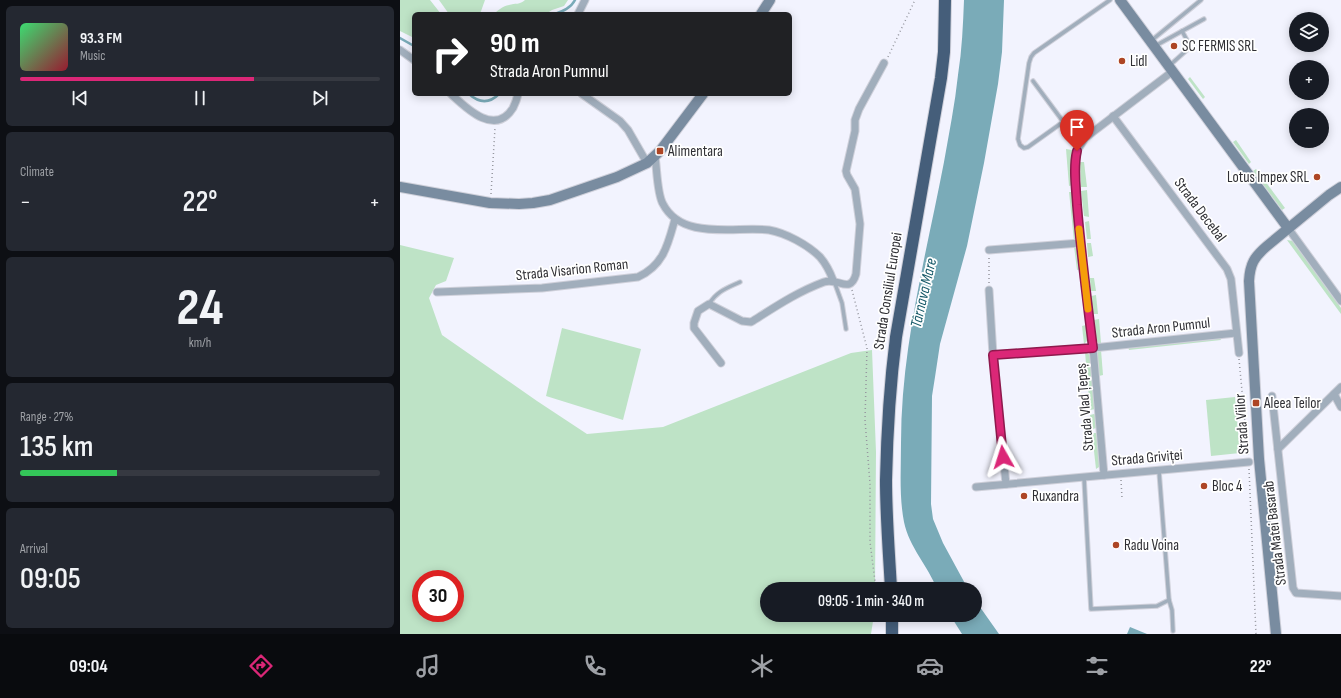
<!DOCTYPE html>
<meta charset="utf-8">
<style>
:root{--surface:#171b24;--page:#242831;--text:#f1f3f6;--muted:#9ea1a6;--line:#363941;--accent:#db2777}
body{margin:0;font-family:"Sofia Sans Condensed",sans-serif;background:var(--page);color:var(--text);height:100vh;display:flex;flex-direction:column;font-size:15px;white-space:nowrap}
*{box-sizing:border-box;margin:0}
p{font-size:13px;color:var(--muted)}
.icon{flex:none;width:22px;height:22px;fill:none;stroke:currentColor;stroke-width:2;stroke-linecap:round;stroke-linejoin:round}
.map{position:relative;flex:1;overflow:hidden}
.details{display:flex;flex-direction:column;gap:6px;padding:6px;background:#0d0f14;width:400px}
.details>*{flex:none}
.banner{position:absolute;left:12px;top:12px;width:380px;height:84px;border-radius:6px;box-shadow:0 2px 10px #0003;background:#202124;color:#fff;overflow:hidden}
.buttons{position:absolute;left:889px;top:12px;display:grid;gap:8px}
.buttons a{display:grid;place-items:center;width:40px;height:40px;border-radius:50%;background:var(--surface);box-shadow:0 2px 10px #0003;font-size:20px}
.speed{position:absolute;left:12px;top:570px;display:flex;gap:8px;font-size:20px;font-weight:700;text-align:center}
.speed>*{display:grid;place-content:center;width:52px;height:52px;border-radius:50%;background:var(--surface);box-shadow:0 2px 10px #0003;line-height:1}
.speed .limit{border:6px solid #d22;background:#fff;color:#111}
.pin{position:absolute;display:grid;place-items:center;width:34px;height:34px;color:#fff;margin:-41px -17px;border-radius:50% 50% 50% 0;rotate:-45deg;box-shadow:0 0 4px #0007}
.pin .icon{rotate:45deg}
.me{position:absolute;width:44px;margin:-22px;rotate:354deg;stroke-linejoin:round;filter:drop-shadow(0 0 3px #0008)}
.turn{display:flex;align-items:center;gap:14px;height:84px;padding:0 12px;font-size:18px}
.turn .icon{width:52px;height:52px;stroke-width:2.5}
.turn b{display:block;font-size:28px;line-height:34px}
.big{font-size:30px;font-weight:600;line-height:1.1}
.details .widget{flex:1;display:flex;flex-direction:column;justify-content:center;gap:6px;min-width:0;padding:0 14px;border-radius:6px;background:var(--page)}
.details .dial{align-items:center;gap:0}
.dial b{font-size:52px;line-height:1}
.song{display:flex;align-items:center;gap:12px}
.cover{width:48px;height:48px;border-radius:6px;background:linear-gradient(135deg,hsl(140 70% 55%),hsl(350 70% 35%))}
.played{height:4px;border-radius:2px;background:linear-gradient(90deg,var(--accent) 65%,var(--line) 65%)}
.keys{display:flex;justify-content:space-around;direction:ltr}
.heat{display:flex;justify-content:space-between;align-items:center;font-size:22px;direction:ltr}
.charge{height:6px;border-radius:3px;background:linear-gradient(90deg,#34c759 27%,var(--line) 0)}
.trip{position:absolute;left:360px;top:582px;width:222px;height:40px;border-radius:20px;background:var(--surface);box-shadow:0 2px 10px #0003;font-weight:600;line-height:40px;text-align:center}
.tabs{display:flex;height:64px;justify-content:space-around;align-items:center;background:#090b0e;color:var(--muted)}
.tabs .icon{width:28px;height:28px}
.tabs .active{color:var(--accent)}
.tabs b{font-size:18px;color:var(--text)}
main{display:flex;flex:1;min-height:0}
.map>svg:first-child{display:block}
.green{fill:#bee3c6;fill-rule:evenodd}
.water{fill:#7aabb8}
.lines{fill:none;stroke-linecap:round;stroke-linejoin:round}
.stream{stroke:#7aabb8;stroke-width:2.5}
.lane-casing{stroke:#cfd0da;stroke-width:5.5}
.street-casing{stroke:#cfd0da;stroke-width:9}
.secondary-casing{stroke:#cfd0da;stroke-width:12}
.highway-casing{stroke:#cfd0da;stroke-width:14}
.path{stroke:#96979f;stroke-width:1.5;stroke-dasharray:1 3;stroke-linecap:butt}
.lane{stroke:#a1aebc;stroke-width:3.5}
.street{stroke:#a1aebc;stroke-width:7}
.secondary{stroke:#798ca0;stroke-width:10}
.highway{stroke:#455e7a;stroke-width:12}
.route-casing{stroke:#8e194d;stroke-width:10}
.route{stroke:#db2777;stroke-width:7}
.slow{stroke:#f59e0b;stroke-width:7}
.poi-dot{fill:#ad4524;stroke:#fff;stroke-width:1.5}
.labels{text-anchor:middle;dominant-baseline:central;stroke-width:3.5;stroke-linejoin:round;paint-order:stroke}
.poi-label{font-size:15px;fill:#2f2f34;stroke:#fff;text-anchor:start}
.street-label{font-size:15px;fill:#2f2f34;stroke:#fff}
.water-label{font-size:16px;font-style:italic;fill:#165968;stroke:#fff}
</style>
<main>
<section class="details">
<div class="widget">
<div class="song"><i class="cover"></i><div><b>93.3 FM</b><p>Music</p></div></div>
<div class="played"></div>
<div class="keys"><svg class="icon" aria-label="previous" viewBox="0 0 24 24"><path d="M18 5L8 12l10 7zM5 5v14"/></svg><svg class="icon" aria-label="pause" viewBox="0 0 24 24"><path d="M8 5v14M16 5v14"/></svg><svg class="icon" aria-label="next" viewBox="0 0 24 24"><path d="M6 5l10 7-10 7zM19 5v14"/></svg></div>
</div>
<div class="widget"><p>Climate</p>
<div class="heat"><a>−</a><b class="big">22°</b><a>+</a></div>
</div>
<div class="widget dial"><b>24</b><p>km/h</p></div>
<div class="widget"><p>Range · 27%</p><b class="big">135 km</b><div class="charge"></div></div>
<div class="widget"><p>Arrival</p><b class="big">09:05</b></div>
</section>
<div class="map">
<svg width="941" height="634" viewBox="0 0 941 634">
<rect width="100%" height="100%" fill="#f2f3fe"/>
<g class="green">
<polygon points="0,0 30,0 41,14 14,14 14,38 0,31"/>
<polygon points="39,0 85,0 80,14 49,14"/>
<path d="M125,0H168L164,6L152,10L146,14H94C98,10 103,6 109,5C115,3 120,5 125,0Z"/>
<polygon points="790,77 805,97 803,99 788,79"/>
<polygon points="836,140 851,162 849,164 833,142"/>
<polygon points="666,149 672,150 673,185 669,186"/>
<polygon points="680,162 684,162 687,187 681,187"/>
<polygon points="856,169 885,208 882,210 853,171"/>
<polygon points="687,190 689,217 684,216 681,191"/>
<polygon points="669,192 674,192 677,240 674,241"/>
<polygon points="689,221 691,239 687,239 685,222"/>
<polygon points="887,240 893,241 941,308 941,314"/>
<polygon points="687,243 691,243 693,256 688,257"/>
<path d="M0,245L54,258L46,281L36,285L29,298L42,335L137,401L187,434L263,427L451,353L472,350L476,452L475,589H367V615H474L471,634H0ZM21,579H55V613H21Z"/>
<polygon points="674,246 679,246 681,269 677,270"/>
<polygon points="690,278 694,278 696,291 691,291"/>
<polygon points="696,295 698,314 693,314 691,296"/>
<polygon points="699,319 701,343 698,343 695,336 694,320"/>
<polygon points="686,325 688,340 684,344 682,326"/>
<polygon points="162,328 241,349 223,420 146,396"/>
<polygon points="820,338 821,340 729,350 728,347"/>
<polygon points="699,350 701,350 703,375 699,376 697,354"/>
<polygon points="685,352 690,355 695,409 690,410"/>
<polygon points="835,397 840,453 811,456 806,400"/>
<polygon points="694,414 696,415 697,428 692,429 690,415"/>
<polygon points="692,433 697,433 700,465 699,467 696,469"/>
</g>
<g class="water">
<path d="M564,0H604L602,52L598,84L584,163L567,246L540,344L535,377L532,396L531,504L533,519L543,543L568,589H537C528,566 509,547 504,522C499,496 501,469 501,443C501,347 526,256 544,162C549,133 555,104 558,75C562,50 563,25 564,0Z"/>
<polygon points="575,600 599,634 562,634 550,615 575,615"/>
<polygon points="730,627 747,634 727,634"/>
</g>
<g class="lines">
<g class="stream">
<path d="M155,14C163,11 171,8 175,0"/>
<polyline points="0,38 14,46"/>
<path d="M69,94C79,103 89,104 99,94"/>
</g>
<g class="lane-casing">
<g id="lane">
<polyline points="752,40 801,0"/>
<polyline points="755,46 804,19"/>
<polyline points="769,66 788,49 788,42 782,31"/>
<polyline points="633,81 673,135 681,143"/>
<polyline points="663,122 628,147 624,148 620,145 618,139 629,63 631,57 634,53 710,0"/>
<polyline points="434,281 442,303 446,329"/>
<path d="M309,304C317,291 327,288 340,282"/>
<polyline points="684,477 691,609 757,606 769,600 759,471"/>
<polyline points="769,600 772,610 773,631"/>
</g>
</g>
<g class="street-casing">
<g id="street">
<polyline points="178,14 185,0"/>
<polyline points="0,50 14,60"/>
<path d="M51,94C66,108 95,137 113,108C115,104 117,99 118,94"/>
<polyline points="182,94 220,121 228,130 247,163"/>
<polyline points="713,116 827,269 831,279 839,353"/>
<path d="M255,156C257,169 257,194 263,204C282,241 336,226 369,230C386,233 408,245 420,257C426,264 430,272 433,280"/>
<polyline points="888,228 941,301"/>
<polyline points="589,250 680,243"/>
<polyline points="589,290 593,355 606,484"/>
<path d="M37,292L142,288L238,277C264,265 268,244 275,219"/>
<polyline points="593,355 693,348 836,333"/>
<path d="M321,363L294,328V323L298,311L309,304L342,321L351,322C375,307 397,292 424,282C438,277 450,295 456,274L460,224L455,189L447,175L446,171L455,131V120L459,109L484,63"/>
<polyline points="934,394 941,407"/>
<polyline points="872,396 893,588 896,593 941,596"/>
<polyline points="878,449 941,387"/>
<polyline points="704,475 693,348 680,243 675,172 676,158 677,151 685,138 773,71"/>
<polyline points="576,487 849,462"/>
</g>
</g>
<g class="secondary-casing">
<g id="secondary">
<polyline points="720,0 888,228"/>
<polyline points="361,14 370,0"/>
<polyline points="0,187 90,203 119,204 133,203 150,200 217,177 247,163 260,151 303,94"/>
<path d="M876,634L859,459L849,281C850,264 854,257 867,246L929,195L941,187"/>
</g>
</g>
<g class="highway-casing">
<g id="highway">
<path d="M491,589C489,553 486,516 486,480C487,432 490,384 496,337L541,78L544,52L545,0"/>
<polyline points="492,615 492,634"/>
</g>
</g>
<g class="path">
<polyline points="488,57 515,0"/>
<polyline points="91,194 95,128"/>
<polyline points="589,258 589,284"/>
<polyline points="452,290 467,348 465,420 470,484 470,542 476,589"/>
<polyline points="839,359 848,455"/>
<polyline points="849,469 856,634"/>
<polyline points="721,480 722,498"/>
</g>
<use href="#lane" class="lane"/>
<use href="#street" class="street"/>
<use href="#secondary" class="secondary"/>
<use href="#highway" class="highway"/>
</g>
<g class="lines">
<g class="route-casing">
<path id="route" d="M603,457L593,355L693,348C687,300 681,253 677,205C676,187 673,168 677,151"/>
</g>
<use href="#route" class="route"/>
<polyline class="slow" points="679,229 688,309"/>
</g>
<g class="poi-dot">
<circle cx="774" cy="46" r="4"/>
<circle cx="722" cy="61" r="4"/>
<rect x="256" y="147" width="8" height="8" rx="2"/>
<circle cx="917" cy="177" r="4"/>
<rect x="852" y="399" width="8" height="8" rx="2"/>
<circle cx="804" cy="486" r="4"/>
<circle cx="624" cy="496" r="4"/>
<circle cx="716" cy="545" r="4"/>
</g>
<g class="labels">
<g class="poi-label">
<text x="782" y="46">SC FERMIS SRL</text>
<text x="730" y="61">Lidl</text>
<text x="268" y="151">Alimentara</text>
<text x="909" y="177" text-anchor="end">Lotus Impex SRL</text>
<text x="864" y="403">Aleea Teilor</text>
<text x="812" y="486">Bloc 4</text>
<text x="632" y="496">Ruxandra</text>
<text x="724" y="545">Radu Voina</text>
</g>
<g class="street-label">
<text transform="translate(800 210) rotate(53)">Strada Decebal</text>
<text transform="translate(172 270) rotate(-6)">Strada Visarion Roman</text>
<text transform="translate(488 291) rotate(-81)">Strada Consiliul Europei</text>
<text transform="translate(761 328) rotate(-6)">Strada Aron Pumnul</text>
<text transform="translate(685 407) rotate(-95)">Strada Vlad Țepeș</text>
<text transform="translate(842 424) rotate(-94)">Strada Viilor</text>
<text transform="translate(747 458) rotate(-5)">Strada Griviței</text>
<text transform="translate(875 533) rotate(-97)">Strada Matei Basarab</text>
</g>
<g class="water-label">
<text transform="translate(524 293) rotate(-77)">Târnava Mare</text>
</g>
</g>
</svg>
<div class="buttons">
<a><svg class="icon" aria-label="layers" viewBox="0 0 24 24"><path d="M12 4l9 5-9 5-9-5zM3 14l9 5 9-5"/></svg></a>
<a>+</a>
<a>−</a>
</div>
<div class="speed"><div class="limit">30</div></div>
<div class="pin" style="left:677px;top:151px;background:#d93025"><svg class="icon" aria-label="arrive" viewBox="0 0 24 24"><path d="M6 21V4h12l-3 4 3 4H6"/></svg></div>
<svg class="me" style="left:603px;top:457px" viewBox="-20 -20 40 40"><path d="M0-17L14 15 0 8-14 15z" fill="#db2777" stroke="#fff" stroke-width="4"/></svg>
<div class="trip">09:05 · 1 min · 340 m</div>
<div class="banner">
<div class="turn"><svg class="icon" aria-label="right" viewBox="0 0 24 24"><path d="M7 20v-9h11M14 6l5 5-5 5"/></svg><div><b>90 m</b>Strada Aron Pumnul</div></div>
</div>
</div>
</main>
<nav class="tabs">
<b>09:04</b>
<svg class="icon active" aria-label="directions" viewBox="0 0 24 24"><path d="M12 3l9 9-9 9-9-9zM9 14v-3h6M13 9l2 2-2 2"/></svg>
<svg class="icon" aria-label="music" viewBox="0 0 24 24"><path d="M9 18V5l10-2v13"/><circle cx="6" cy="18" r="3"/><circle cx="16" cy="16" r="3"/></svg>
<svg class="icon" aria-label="phone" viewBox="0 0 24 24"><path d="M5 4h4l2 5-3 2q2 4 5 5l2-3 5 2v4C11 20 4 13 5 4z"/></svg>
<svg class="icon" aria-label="climate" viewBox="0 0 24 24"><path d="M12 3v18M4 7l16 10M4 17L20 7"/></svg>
<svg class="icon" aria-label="car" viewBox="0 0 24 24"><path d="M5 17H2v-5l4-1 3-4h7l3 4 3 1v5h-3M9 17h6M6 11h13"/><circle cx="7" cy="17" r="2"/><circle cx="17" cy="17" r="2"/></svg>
<svg class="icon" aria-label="filters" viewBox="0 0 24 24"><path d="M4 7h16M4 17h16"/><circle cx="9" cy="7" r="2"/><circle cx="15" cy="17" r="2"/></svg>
<b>22°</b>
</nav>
